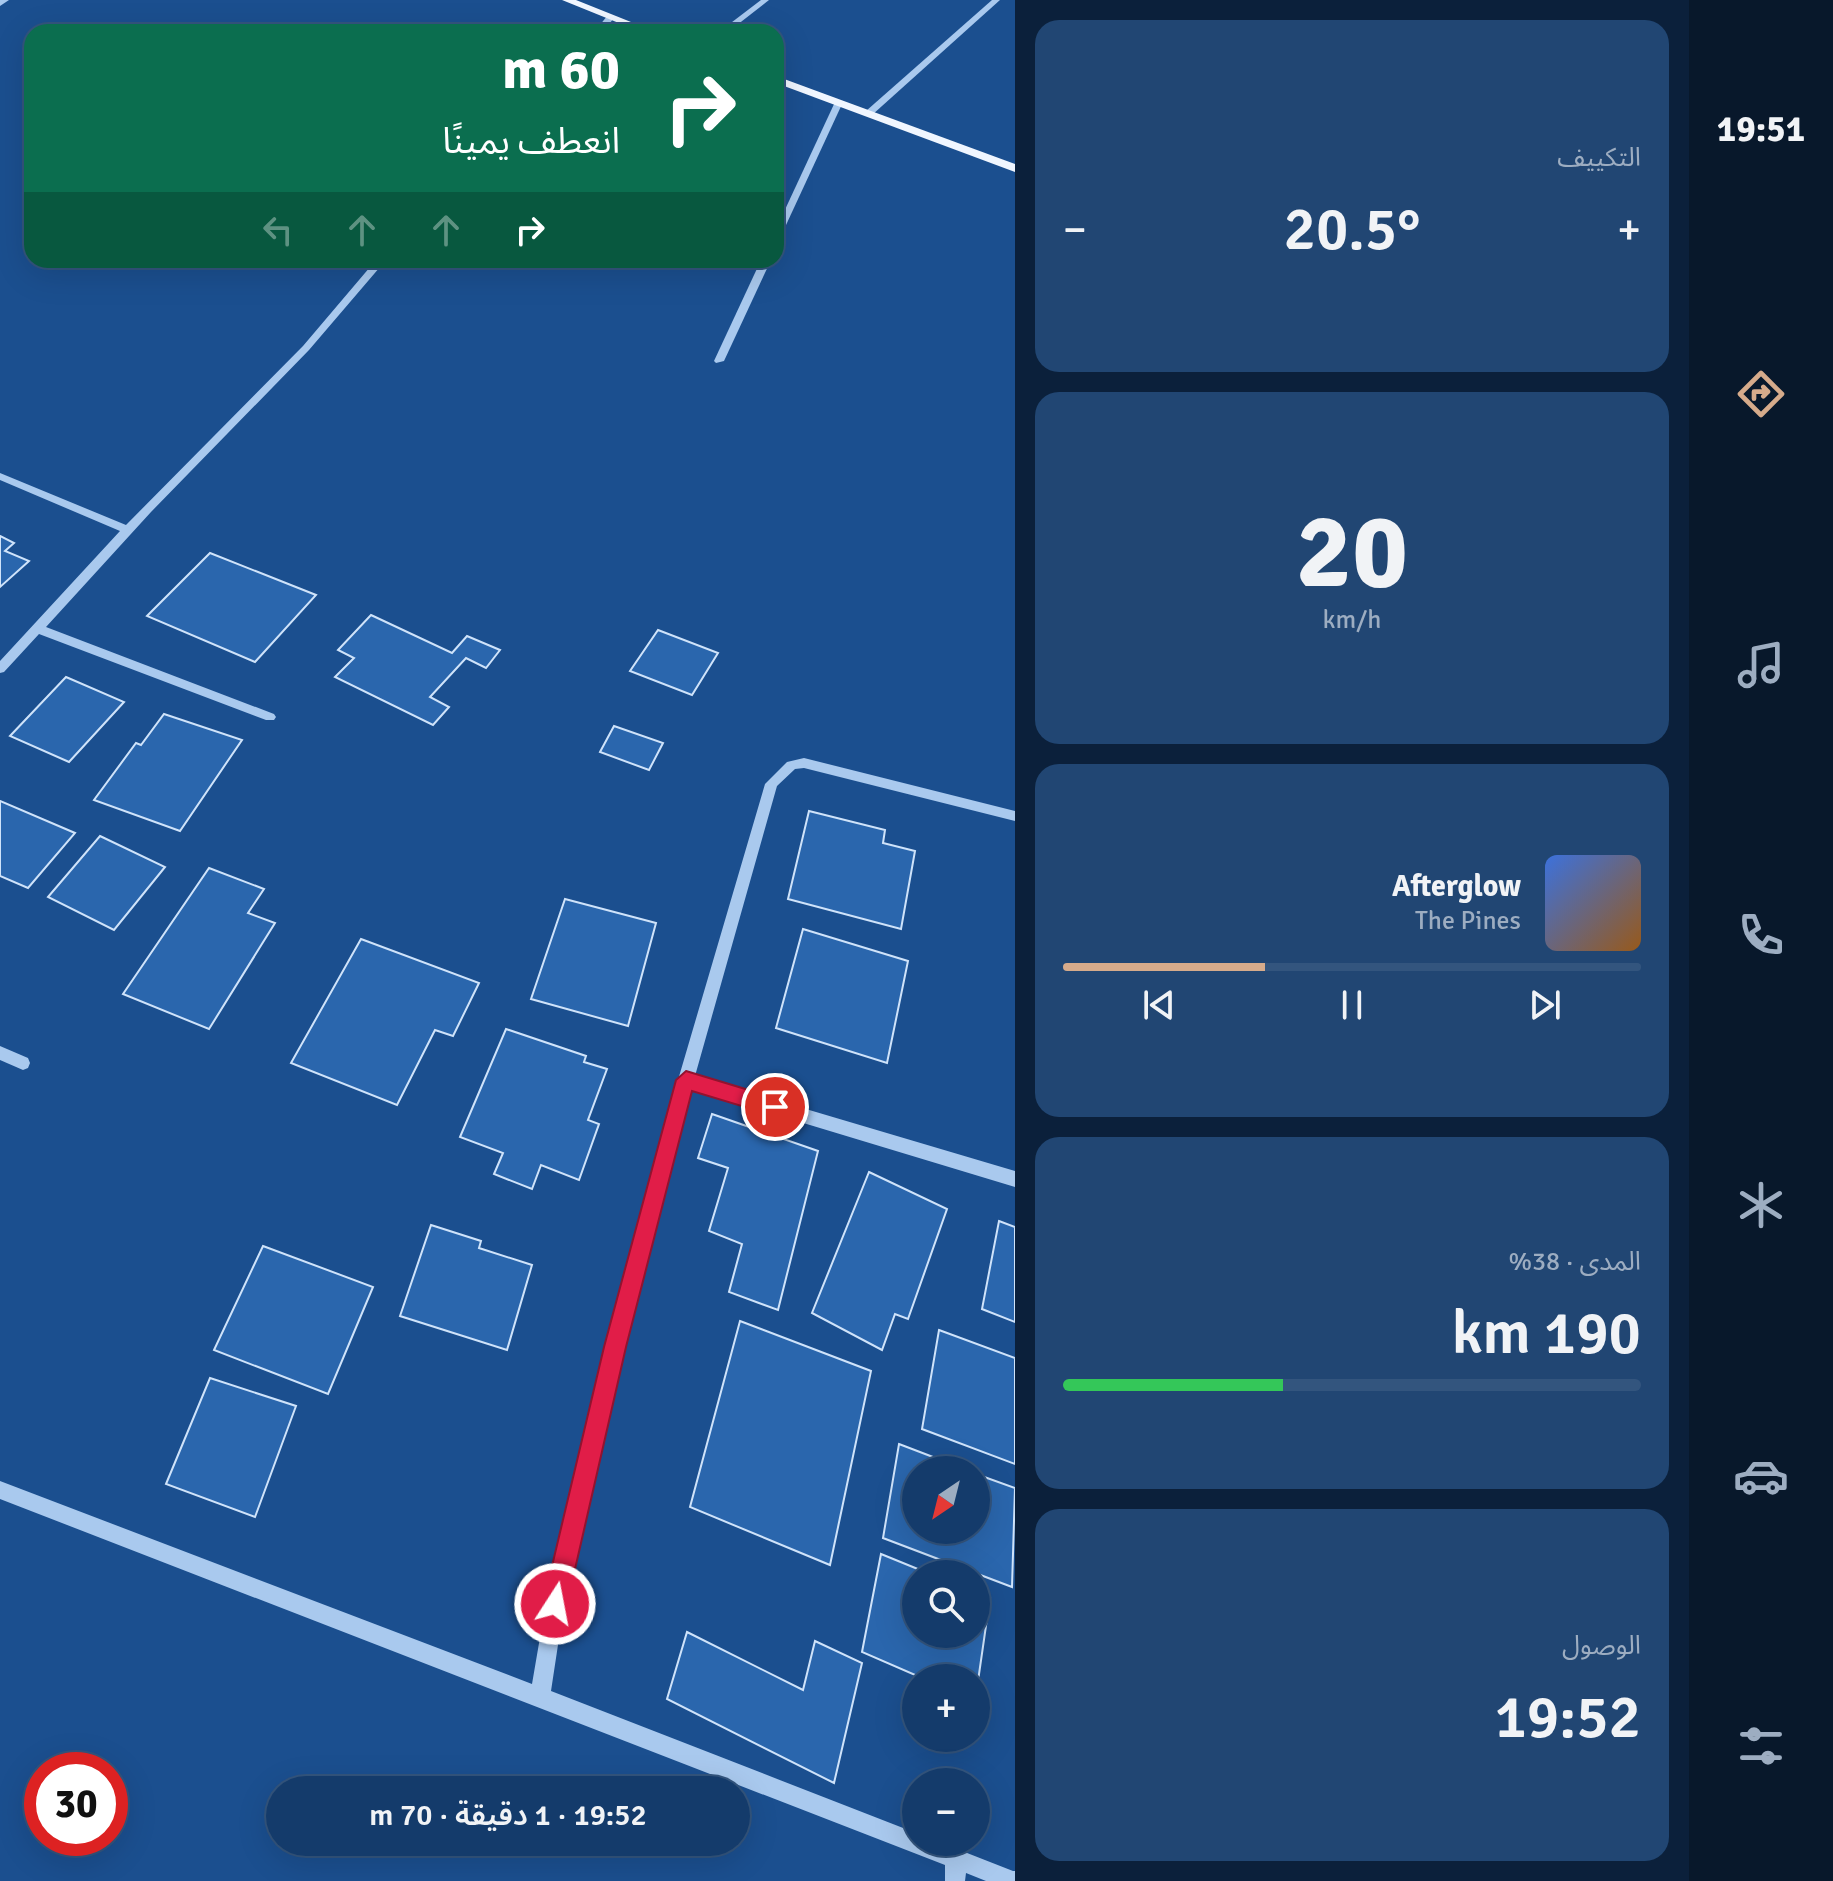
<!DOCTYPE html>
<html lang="ar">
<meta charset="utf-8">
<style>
:root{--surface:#143b6b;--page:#214673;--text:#f1f3f6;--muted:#9dadc1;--line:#33557e;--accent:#d6ab8b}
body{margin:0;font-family:Signika,"Noto Sans Arabic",sans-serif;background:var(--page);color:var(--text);direction:rtl;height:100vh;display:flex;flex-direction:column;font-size:30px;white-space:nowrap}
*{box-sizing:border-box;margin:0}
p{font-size:26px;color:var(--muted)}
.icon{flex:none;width:44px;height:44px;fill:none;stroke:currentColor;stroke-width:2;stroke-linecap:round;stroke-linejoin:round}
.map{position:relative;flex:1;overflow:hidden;direction:ltr}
.side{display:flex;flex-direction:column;gap:20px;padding:20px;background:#0b203b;width:674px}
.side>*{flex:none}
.guide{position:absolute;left:24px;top:24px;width:760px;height:244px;border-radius:24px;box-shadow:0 8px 32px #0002,0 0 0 2px var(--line);direction:rtl;background:#0b6e4f;color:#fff;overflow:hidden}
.needle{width:52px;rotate:215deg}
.fabs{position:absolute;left:902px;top:1456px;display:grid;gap:16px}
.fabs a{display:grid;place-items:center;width:88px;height:88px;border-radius:50%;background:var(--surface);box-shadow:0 8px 32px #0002,0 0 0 2px var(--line);font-size:40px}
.speed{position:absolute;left:24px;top:1752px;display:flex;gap:16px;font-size:40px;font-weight:700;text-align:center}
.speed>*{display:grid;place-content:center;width:104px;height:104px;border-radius:50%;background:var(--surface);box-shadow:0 8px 32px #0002,0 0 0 2px var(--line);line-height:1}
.speed .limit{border:12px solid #d22;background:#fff;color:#111}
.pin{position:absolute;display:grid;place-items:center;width:68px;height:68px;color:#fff;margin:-34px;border:4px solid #fff;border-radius:50%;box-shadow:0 2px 8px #0007}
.me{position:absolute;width:88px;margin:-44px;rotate:11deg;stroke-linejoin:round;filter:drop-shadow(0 0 6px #0008)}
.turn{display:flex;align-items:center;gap:28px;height:168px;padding:0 32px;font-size:36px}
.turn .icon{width:104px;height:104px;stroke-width:2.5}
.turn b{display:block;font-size:56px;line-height:68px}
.lanes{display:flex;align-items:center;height:76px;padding:0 32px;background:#0003;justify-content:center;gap:40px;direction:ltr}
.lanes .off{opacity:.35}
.big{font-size:60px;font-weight:600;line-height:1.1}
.side .tile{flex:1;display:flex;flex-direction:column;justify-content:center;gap:12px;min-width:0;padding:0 28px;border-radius:24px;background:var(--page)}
.side .dial{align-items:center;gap:0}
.dial b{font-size:104px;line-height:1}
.song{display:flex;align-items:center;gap:24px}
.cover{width:96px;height:96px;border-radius:12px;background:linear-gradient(135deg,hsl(220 70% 55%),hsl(30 70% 35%))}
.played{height:8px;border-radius:4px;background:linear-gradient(90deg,var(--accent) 35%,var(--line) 35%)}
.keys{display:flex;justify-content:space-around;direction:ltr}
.heat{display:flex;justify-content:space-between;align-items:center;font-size:44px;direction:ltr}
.charge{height:12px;border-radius:6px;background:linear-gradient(90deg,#34c759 38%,var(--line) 0)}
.trip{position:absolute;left:266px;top:1776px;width:484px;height:80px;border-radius:40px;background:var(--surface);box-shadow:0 8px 32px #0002,0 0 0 2px var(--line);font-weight:600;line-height:80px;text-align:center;direction:rtl}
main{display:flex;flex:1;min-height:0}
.tab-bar{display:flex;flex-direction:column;width:144px;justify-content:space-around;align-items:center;background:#08182b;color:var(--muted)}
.tab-bar .icon{width:56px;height:56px}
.tab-bar .on{color:var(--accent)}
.tab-bar b{font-size:36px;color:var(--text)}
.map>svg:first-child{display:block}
.building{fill:#2a66ad;stroke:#cfe3fa;stroke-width:2}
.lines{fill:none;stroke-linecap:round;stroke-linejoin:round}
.minor{fill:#a9c9ee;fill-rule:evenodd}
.major{fill:#f0f6ff;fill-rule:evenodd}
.route{fill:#e11d48;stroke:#92132f;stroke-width:2}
</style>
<main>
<nav class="tab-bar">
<b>19:51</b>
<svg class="icon on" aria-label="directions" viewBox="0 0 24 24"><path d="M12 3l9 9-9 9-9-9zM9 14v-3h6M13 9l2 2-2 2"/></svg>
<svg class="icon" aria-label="music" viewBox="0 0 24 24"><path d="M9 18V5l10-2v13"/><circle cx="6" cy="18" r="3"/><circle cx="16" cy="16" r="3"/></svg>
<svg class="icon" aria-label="phone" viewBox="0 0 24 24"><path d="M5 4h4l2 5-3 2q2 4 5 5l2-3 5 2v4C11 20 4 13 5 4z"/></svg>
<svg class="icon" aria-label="climate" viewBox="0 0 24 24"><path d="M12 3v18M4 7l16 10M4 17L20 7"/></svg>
<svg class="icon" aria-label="car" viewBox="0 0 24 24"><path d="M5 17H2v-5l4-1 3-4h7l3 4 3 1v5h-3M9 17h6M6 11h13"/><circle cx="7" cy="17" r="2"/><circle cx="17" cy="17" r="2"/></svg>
<svg class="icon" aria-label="filters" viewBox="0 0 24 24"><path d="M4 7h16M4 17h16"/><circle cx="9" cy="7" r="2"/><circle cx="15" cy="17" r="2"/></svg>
</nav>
<section class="side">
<div class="tile"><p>التكييف</p>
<div class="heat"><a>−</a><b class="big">20.5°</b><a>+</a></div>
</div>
<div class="tile dial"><b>20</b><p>km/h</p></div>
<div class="tile">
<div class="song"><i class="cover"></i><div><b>Afterglow</b><p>The Pines</p></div></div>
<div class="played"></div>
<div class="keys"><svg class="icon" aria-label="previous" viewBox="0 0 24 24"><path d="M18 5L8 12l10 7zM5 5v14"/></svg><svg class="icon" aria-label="pause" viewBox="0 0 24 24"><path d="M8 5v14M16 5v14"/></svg><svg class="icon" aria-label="next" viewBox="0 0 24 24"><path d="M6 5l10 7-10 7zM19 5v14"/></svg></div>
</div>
<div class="tile"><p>المدى · 38%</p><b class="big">190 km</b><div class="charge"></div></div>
<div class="tile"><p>الوصول</p><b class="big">19:52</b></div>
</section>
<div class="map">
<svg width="1015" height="1881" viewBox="0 0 1015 1881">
<rect width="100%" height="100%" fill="#1b4f8f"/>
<g class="building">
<polygon points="0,536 14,543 5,551 29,561 0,587"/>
<polygon points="210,553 316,595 255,662 147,616"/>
<polygon points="371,615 452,653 467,636 500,650 486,668 466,658 430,697 449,707 433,725 335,677 354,658 338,650"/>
<polygon points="658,630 718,653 692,695 630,671"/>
<polygon points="66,677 124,702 69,762 10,736"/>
<polygon points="164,714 242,740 180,831 94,800 136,743 141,745"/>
<polygon points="614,726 663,743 649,770 600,752"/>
<polygon points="0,801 75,833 28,888 0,876"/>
<polygon points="809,811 885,830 883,843 915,851 901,929 788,899"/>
<polygon points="100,836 165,867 114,930 48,897"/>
<polygon points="209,868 264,889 248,913 275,923 209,1029 123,994"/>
<polygon points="565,899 656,923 628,1026 531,999"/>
<polygon points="803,929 908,961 887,1063 776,1028"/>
<polygon points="361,939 479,983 453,1036 435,1030 397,1105 291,1063"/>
<polygon points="506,1029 586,1056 584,1062 607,1069 588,1120 599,1124 579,1180 541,1165 532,1189 494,1174 503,1153 460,1137"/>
<polygon points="712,1114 818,1151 778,1310 729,1292 742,1244 709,1231 728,1168 698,1158"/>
<polygon points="869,1172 947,1209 908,1319 895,1314 882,1350 812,1313"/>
<polygon points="999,1221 1015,1227 1015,1322 982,1309"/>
<polygon points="431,1225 481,1241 479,1248 532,1265 507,1350 400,1316"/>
<polygon points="263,1246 373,1287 328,1394 214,1350"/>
<polygon points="740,1321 871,1371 830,1565 690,1507"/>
<polygon points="939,1330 1015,1358 1015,1464 922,1429"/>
<polygon points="210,1378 296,1406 255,1517 166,1484"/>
<polygon points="899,1444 967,1470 916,1470 916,1530 976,1530 976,1474 1015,1488 1012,1587 883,1538"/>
<polygon points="881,1554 930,1574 916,1574 916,1634 976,1634 976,1593 990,1598 976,1695 976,1678 922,1678 862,1652"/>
<polygon points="687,1632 803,1690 815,1641 862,1663 834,1783 667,1699"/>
</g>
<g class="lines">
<g class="minor">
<polygon points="0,0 9,0 0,6"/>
<polygon points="761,0 769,0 728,32 719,32"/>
<polygon points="992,0 1000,0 872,115 866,115 866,111"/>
<polygon points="608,15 615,17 602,32 594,32"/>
<polygon points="839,100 843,102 780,238 776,241 776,229 835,102"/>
<polygon points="376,260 386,260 309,350 151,512 46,627 274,714 276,717 274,720 266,720 39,634 4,672 0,673 0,661 120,531 0,480 0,473 126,525 303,346"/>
<polygon points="761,260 771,260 724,361 716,363 714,361"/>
<polygon points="804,758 1015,811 1015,821 804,768 795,769 777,786 695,1076 1015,1171 1015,1187 691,1089 623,1347 568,1579 551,1691 916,1833 916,1842 939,1842 1013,1871 1015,1871 1015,1881 986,1881 966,1873 965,1881 945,1881 945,1865 0,1499 0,1481 532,1684 550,1579 607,1347 678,1080 765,784 787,762"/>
<polygon points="0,1046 28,1058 30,1063 28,1068 23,1070 0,1060"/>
</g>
<g class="major">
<polygon points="562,0 576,0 656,32 641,32"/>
<polygon points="776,76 1015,164 1015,172 776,83"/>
</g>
</g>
<polygon class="route" points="686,1071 775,1098 785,1107 775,1116 692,1091 626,1347 567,1604 563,1613 555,1616 546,1613 543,1604 604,1347 676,1080"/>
</svg>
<div class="fabs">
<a><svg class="needle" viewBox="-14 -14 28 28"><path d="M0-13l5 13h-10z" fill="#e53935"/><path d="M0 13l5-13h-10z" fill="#9dadc1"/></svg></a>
<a><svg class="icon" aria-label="search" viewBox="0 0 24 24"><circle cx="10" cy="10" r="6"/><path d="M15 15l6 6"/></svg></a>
<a>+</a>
<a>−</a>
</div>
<div class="speed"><div class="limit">30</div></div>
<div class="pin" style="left:775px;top:1107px;background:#d93025"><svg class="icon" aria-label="arrive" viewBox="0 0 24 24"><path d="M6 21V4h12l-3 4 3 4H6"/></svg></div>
<svg class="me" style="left:555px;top:1604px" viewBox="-20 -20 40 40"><circle r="17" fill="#e11d48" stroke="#fff" stroke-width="3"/><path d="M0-11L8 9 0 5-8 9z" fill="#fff"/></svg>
<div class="trip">19:52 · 1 دقيقة · 70 m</div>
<div class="guide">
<div class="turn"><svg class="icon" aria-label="right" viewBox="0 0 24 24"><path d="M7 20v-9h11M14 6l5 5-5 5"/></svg><div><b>60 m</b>انعطف يمينًا</div></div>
<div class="lanes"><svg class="icon off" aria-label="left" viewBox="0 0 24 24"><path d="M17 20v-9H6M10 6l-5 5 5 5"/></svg><svg class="icon off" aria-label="ahead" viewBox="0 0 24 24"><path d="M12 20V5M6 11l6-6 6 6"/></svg><svg class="icon off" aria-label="ahead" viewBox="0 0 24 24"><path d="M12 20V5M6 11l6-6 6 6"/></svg><svg class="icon" aria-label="right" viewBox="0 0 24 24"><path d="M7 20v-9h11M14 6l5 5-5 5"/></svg></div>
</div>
</div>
</main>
